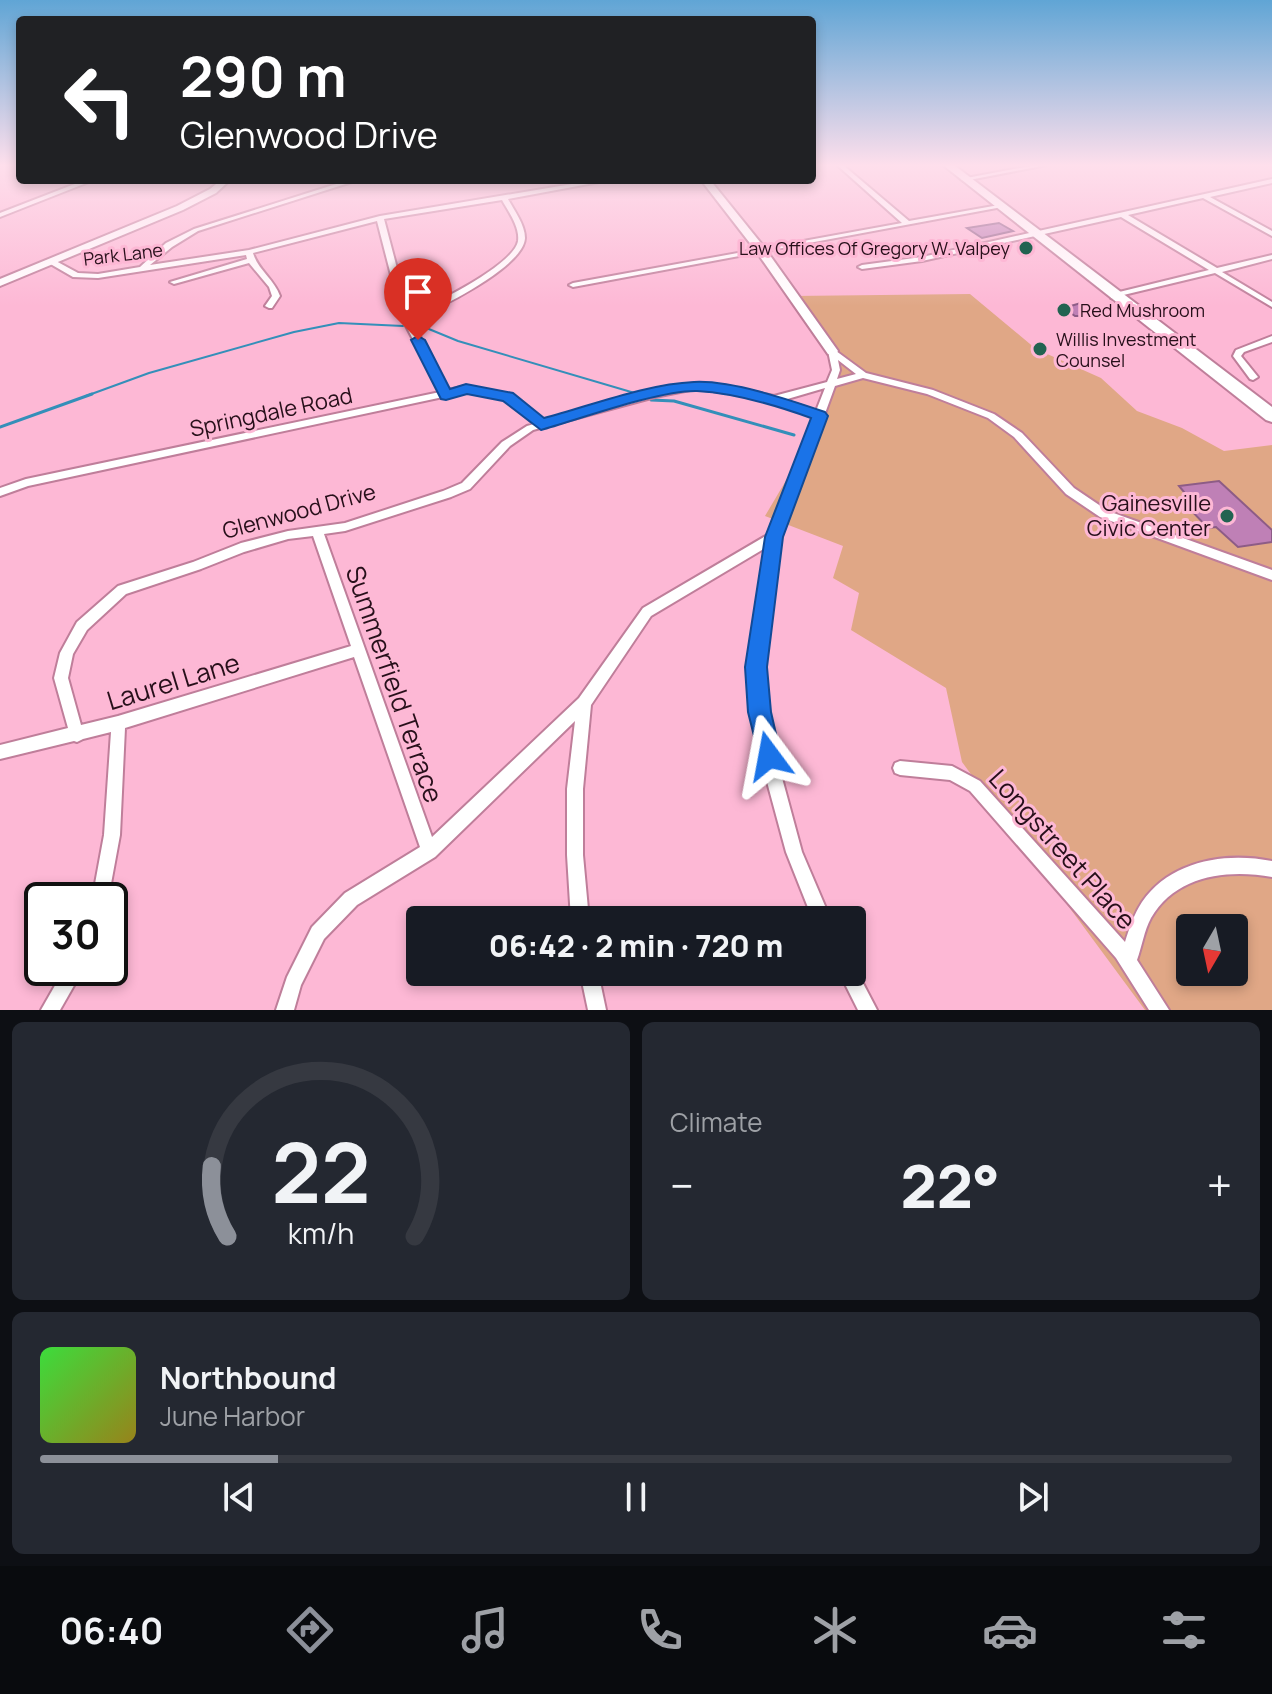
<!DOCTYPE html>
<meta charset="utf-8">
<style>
:root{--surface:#171b24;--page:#242831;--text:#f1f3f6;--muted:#9ea1a6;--line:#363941;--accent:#8c9099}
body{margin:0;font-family:Manrope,sans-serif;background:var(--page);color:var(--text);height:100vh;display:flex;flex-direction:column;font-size:30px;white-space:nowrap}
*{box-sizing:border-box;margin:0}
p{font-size:26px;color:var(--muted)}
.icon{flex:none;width:44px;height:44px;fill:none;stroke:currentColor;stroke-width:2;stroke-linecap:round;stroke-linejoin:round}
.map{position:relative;height:1010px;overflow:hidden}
.drawer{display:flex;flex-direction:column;gap:12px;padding:12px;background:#0d0f14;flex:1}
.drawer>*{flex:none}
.banner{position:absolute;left:16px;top:16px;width:800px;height:168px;border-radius:8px;box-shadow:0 4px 12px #0003;background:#202124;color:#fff;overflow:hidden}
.needle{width:52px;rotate:189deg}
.buttons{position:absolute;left:1176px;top:914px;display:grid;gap:16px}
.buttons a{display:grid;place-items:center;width:72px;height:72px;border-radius:8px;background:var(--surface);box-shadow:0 4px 12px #0003;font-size:40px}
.speed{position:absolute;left:24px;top:882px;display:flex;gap:16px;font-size:40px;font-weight:700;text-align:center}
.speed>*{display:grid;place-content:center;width:104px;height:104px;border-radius:50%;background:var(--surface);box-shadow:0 4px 12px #0003;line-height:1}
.speed .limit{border:4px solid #111;border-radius:12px;background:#fff;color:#111}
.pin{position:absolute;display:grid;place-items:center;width:68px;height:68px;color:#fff;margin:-82px -34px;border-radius:50% 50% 50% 0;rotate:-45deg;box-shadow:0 0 8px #0007}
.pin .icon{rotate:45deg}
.me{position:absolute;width:88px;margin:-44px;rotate:347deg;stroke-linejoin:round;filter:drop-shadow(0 0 6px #0008)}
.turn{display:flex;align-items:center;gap:28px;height:168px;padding:0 32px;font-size:36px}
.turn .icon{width:104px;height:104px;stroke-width:2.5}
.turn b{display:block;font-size:56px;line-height:68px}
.big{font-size:60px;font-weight:800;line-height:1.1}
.drawer .widget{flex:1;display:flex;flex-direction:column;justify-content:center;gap:12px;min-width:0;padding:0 28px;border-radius:12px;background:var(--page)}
.drawer .dial{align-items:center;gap:0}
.dial svg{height:208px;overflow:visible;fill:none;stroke:var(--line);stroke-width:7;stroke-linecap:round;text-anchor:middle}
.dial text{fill:var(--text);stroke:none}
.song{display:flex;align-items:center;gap:24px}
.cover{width:96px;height:96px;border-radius:12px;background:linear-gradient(135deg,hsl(120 70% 55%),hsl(50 70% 35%))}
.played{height:8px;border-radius:4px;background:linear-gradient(90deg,var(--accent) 20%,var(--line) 20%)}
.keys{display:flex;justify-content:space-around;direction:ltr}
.heat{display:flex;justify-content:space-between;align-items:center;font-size:44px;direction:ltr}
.drawer .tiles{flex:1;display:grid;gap:12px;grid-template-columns:1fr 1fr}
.widget:last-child{grid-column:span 2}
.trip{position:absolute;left:406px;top:906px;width:460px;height:80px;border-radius:8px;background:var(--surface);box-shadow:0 4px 12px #0003;font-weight:800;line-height:80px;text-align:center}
.tabs{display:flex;height:128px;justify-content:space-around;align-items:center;background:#090b0e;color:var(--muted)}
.tabs .icon{width:56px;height:56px}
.tabs .selected{color:var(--accent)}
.tabs b{font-size:36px;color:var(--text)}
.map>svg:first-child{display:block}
.green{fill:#e0a786;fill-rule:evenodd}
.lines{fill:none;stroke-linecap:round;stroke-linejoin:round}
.stream-far1{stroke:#348fb9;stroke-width:2}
.stream{stroke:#348fb9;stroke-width:3}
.building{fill:#bf80b6;stroke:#8d5c86;stroke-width:2}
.street-casing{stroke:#bf7e9a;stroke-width:4}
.secondary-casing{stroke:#bf7e9a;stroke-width:4}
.highway-casing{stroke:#bf7e9a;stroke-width:4}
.street{fill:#fff;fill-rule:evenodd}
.secondary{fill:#fff;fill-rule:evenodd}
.highway{fill:#fff;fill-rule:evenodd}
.route{fill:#1a73e8;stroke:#114b97;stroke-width:2}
.poi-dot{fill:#226351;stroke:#fdb8d5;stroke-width:3}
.labels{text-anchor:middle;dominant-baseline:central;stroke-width:6;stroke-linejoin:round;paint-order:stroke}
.far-poi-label{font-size:18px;fill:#270f1a;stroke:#fdb8d5;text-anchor:start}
.far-street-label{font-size:18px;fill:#270f1a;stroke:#fdb8d5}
.street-label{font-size:22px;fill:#270f1a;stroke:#fdb8d5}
.poi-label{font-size:22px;fill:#270f1a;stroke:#fdb8d5;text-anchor:end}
.near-street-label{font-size:26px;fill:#270f1a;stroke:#fdb8d5}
</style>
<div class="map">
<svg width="1272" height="1010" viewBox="0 0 1272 1010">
<rect width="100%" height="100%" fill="#fdb8d5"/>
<path class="green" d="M970,294L1036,349L1101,378L1137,411L1182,428L1224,451L1272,445V1010H1145L962,762L946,688L851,630L859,593L833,578L843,546L765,516L791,472L841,371L792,296ZM1190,928H1234V972H1190Z"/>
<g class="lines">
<g class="stream-far1">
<polyline points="424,327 458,341 638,394"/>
<polyline points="86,396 149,373 294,332 339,323 403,326"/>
</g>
<g class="stream">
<polyline points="651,400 674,401 794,435"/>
<polyline points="0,427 92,394"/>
</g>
</g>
<g class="building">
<polygon points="999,223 1013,231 982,238 967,228"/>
<polygon points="1084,302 1103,316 1075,316 1064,308"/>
<polygon points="1219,481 1272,530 1272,542 1238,547 1216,527 1208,528 1186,505 1194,504 1179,486"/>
</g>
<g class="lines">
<g class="street-casing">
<g id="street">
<polygon points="837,165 843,165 909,221 999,205 1002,207 573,287 569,285 573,283 902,223"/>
<polygon points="1036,165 1047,165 964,181 961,179"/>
<polygon points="1272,179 1272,183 1210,197 1272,231 1272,236 1203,198 1128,215 1217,268 1272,255 1272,259 1222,272 1272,302 1272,307 1215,273 1111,298 1111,294 1209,270 1121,217 922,261 862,269 858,267 862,265 922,257"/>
<polygon points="85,180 94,180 0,217 0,213"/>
<path d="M349,180H358L198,231L172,247L150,265L249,250L380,216L596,180H610L508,199C514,210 525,225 525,238C524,267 435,311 411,319L448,390L466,386L511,395L544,421L654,391L695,383L727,386L774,396L827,382L832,370L828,351L832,348L866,373L933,390L994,414L1022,433L1074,488L1108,511L1272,570V580L1100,517L1066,494L1014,437L988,418L927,394L863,378L835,386L780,537L763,667L766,712L782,778L802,852L831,920H813L786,852L766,778L752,712L749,667L767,547L651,616L591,705L583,789V855L589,920H571L567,855V789L575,721L435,857L357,905L324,939L301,985L294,1010H276L287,977L312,927L345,893L420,847L354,657L125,728L120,835L108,900H92L104,835L111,732L83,739L77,742L74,741L0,759V745L68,728L54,678L60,653L77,622L118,586L193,562L241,543L288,531L345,523L443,491L462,483L502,442L527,426L534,424L505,399L466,392L446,398L443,397L28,486L0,496V488L26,479L440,392L402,318L377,221L253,253C258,270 274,279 280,296L272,308H269L265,306L272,296L269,287L249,263L174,284L170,282L247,259L246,255L98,278L73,277L47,262L54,260L78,273L98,274L140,267L166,243L194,229ZM502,200C508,211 520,227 518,241C514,265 432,306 409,314L384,219ZM838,360L856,374L837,379L840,370ZM825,388L816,411L784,400ZM695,389C740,393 772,402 814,417L769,534L643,608L579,698L432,837L324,534L345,531L451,497L470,489L510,446L533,430L655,397ZM313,536L351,646L118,716L81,725L68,678L73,654L87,630L126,594L201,569L244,552L288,539Z"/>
<polygon points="1272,336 1272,342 1244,352 1241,356 1258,377 1253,380 1250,379 1233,356 1236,350"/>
<path d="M900,761L952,766L980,781L1125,942C1129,929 1134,914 1142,902C1171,860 1226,852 1272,861V877C1228,869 1176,875 1151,918C1144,931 1142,946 1137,960L1169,1010H1149L1116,958L970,791L950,780L900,775L895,773L893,768L895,763Z"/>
<polygon points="852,965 854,966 877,1010 858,1010 839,972 852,972"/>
<polygon points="65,968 84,968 60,1010 41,1010"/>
<polygon points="580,972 598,972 606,1010 588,1010"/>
</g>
</g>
<g class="secondary-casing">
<g id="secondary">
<polygon points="221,180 230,180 216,193 183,210 0,286 0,279 177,206 210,189"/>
<polygon points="701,180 710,180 764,247 838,351 836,354 828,354 756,251"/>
</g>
</g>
<g class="highway-casing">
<polygon id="highway" points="943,165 954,165 1272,407 1272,422 1266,420"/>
</g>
<use href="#street" class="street"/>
<use href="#secondary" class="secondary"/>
<use href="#highway" class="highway"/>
</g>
<linearGradient id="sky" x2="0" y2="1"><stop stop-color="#60a5d5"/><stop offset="0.54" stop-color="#fedfec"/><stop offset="1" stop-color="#fedfec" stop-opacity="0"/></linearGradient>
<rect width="1272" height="306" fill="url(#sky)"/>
<path class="route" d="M418,336L425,340L450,389L466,384L513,393L544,418C590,406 646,384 694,382C731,380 790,400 825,412L828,416L783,537L767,667L771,712L781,756L778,764L769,768L761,764L748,712L745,667L765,537L811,418C775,405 735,393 697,391C660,390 580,419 541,430L503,401L467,394L446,400L441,399L411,340Z"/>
<g class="poi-dot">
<circle cx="1026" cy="248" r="8"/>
<circle cx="1064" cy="310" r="8"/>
<circle cx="1040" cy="349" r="8"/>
<circle cx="1227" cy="516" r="8"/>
</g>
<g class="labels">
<g class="far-poi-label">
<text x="1010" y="248" text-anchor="end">Law Offices Of Gregory W. Valpey</text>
<text x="1080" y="310">Red Mushroom</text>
<text x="1056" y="339">Willis Investment<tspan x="1056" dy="21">Counsel</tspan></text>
</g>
<g class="far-street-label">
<text transform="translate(123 254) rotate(-7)">Park Lane</text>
</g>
<g class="street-label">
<text transform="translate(271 412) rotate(-12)">Springdale Road</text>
<text transform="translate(299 511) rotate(-15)">Glenwood Drive</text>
</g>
<g class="poi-label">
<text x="1211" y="503">Gainesville<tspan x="1211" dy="25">Civic Center</tspan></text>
</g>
<g class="near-street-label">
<text transform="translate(173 681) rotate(-17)">Laurel Lane</text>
<text transform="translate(395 684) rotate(71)">Summerfield Terrace</text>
<text transform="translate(1063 849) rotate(48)">Longstreet Place</text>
</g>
</g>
</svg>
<div class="buttons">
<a><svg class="needle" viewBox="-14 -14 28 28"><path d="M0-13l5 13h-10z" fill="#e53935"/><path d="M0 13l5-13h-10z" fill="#9ea1a6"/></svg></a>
</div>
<div class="speed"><div class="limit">30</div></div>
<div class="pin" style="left:418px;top:340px;background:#d93025"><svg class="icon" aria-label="arrive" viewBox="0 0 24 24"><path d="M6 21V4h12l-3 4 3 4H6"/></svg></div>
<svg class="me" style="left:769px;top:756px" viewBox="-20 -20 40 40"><path d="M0-17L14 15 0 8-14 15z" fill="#1a73e8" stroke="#fff" stroke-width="4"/></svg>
<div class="trip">06:42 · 2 min · 720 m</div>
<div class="banner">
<div class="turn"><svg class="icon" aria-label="left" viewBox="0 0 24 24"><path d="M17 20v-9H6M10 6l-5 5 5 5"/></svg><div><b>290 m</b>Glenwood Drive</div></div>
</div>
</div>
<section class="drawer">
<div class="tiles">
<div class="widget dial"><svg viewBox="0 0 100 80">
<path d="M14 69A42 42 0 1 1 86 69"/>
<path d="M14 69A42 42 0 0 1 8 42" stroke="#8c9099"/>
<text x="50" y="56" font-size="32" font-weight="700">22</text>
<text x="50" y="72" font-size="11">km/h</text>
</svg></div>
<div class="widget"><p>Climate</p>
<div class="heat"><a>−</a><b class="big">22°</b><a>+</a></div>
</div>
<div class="widget">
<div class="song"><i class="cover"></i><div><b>Northbound</b><p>June Harbor</p></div></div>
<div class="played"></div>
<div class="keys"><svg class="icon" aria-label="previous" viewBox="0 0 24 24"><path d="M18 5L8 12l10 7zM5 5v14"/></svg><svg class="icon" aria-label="pause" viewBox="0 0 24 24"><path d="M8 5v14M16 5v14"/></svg><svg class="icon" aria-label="next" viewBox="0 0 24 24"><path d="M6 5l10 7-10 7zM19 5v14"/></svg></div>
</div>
</div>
</section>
<nav class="tabs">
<b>06:40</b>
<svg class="icon selected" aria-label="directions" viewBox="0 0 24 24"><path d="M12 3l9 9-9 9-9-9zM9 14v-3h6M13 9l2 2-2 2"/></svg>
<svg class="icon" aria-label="music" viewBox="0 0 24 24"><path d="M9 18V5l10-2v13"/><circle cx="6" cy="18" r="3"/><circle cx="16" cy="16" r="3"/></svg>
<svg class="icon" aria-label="phone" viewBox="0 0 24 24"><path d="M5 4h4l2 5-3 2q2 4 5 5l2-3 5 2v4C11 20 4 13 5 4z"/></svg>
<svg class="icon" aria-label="climate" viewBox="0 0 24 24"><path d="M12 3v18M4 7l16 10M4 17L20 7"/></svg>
<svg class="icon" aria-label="car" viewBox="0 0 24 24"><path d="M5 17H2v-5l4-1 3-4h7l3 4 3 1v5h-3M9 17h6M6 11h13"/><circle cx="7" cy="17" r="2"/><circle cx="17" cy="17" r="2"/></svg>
<svg class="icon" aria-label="filters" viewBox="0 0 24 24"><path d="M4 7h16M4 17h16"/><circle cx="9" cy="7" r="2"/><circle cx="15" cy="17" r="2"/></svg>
</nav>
